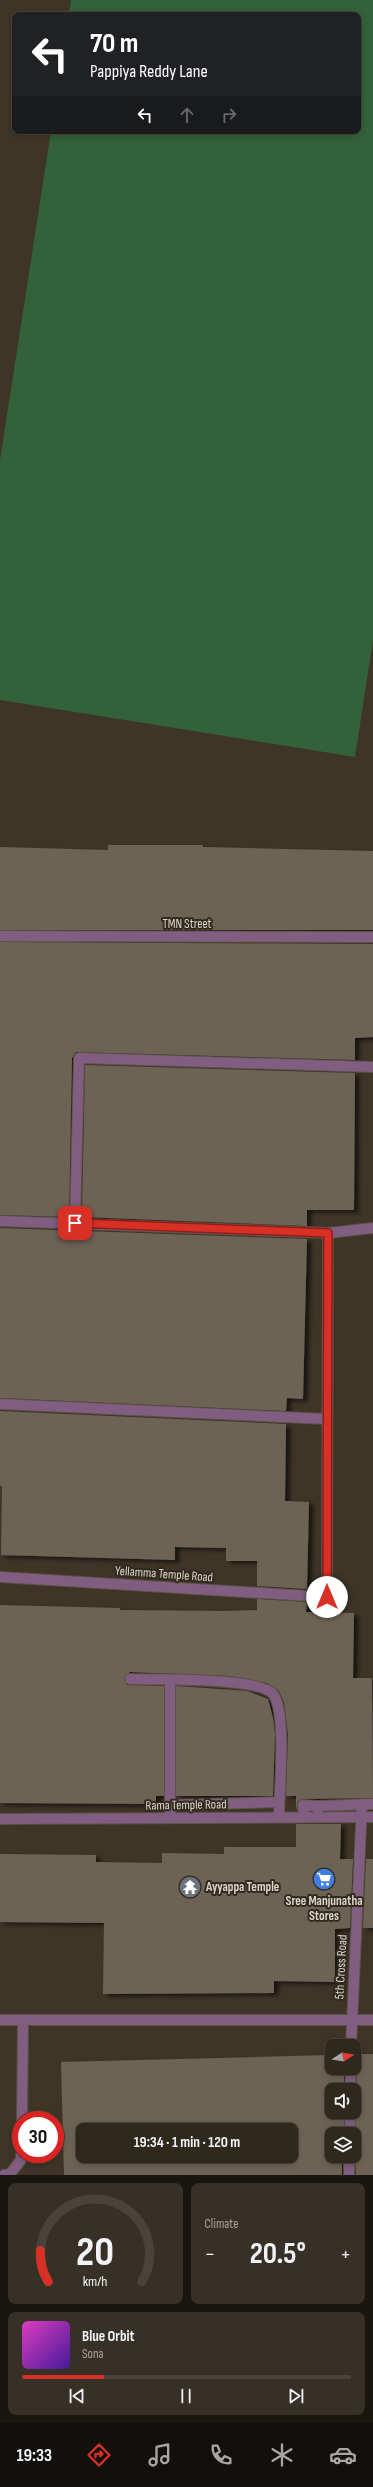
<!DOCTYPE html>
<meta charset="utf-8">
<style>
:root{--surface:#2e281d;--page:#363026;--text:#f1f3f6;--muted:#a7a6a4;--line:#49443b;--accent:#d93025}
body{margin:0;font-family:"Sofia Sans Condensed",sans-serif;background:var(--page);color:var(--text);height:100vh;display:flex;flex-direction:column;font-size:15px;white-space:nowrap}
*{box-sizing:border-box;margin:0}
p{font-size:13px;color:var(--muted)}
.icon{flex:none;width:22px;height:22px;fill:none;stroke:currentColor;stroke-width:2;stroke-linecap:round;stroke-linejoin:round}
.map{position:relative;height:2175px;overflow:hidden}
.details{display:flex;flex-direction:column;gap:8px;padding:8px;background:#191610;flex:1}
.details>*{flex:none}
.guide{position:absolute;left:12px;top:12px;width:349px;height:122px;border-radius:8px;box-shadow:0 2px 6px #0003,0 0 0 1px var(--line);background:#202124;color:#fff;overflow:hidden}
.needle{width:26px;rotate:78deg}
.buttons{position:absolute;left:325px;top:2039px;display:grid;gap:8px}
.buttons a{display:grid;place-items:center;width:36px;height:36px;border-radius:8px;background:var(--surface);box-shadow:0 2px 6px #0003,0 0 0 1px var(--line);font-size:20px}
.speed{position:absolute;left:12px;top:2111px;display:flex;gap:8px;font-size:20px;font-weight:700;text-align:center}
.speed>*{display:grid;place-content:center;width:52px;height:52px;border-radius:50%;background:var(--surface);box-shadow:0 2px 6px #0003,0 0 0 1px var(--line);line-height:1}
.speed .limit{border:6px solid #d22;background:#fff;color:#111}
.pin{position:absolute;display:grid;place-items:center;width:34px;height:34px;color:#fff;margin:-17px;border-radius:8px;box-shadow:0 2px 6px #0006}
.me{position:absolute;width:44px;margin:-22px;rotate:0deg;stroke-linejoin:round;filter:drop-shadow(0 0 3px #0008)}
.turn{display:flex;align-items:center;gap:14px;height:84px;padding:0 12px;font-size:18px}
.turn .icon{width:52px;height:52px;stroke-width:2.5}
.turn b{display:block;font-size:28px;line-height:34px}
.lanes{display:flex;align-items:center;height:38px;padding:0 12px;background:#0003;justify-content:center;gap:20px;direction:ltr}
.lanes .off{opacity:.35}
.big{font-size:30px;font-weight:700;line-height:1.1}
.details .card{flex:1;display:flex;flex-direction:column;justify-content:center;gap:6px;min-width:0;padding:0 14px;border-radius:8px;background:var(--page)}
.details .dial{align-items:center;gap:0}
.dial svg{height:104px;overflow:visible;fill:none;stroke:var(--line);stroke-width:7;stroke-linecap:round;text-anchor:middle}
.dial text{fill:var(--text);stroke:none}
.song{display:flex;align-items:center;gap:12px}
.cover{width:48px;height:48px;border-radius:6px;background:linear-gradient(135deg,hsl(310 70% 55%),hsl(260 70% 35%))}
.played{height:4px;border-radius:2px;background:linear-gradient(90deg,var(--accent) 25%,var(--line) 25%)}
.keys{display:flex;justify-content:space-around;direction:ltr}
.heat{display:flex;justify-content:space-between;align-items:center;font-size:22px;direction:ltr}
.details .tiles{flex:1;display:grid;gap:8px;grid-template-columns:1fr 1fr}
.card:last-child{grid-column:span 2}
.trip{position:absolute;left:76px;top:2123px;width:222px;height:40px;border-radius:8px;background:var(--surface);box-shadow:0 2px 6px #0003,0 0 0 1px var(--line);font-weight:700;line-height:40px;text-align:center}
.tab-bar{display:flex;height:64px;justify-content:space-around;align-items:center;background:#12100c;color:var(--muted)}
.tab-bar .icon{width:28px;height:28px}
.tab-bar .current{color:var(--accent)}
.tab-bar b{font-size:18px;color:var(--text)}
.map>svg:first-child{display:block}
.green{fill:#33613a}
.building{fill:#6d6355;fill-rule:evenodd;filter:url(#shadow)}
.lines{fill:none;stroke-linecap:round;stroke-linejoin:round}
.minor-casing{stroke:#5a5245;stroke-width:12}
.minor{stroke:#815e81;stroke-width:10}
.route-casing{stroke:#8d1f18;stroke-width:10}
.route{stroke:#d93025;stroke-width:7}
.labels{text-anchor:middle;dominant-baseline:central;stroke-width:4;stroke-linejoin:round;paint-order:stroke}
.street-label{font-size:13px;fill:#dcd7ce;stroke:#332a1e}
.poi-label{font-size:13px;font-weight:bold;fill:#dcd7ce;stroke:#332a1e;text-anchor:start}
</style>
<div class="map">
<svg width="373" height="2175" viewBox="0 0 373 2175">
<defs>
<filter id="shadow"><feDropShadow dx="4.5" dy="2.5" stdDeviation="2" flood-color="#0009"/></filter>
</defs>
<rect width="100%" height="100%" fill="#3e3527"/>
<polygon class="green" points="71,0 373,0 373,640 355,757 0,700 0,460 51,131 358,131 358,15 69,15"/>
<g class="building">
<polygon points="108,845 203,845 203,847 373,851 373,930 0,930 0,847 108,850"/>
<polygon points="0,942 373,944 373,1037 355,1038 355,1060 76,1052 72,1058 69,1217 0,1215"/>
<polygon points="85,1065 355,1073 354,1210 307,1210 307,1226 82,1217"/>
<polygon points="0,1228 307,1239 303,1399 287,1398 286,1411 0,1398"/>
<polygon points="0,1411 286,1424 285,1501 309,1502 307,1589 257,1586 257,1561 226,1561 226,1548 175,1547 175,1560 1,1555 2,1486 0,1486"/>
<polygon points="257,1599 307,1602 306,1612 354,1613 353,1678 372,1678 373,1798 303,1799 298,1802 296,1811 296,1796 286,1796 288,1734 284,1702 279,1691 267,1683 229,1676 130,1672 124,1678 127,1685 164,1686 164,1796 156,1796 156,1804 0,1803 0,1605 120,1608 120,1610 224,1611 257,1610"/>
<polygon points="176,1686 247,1691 268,1699 273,1718 275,1734 273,1796 176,1796"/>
<polygon points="296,1824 341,1824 340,1859 353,1859 350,1928 335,1929 335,1982 274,1981 274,1993 103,1994 104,1923 0,1922 0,1854 96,1855 96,1862 162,1863 162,1853 224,1854 224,1847 296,1847"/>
<polygon points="366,1859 373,1859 373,1928 363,1928"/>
<polygon points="354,2054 373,2054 373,2175 356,2175 354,2139 356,2134 356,2112 354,2107 354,2095 356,2090 357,2068 354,2062"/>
<path d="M332,2055V2068H344V2090H332V2112H344V2134H332V2156H342V2175H64L61,2062ZM83,2130H291V2156H83Z"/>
</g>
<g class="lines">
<g class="minor-casing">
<g id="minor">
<polyline points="0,936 373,937"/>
<polyline points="0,1221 328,1233 373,1228"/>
<polyline points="75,1223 79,1058 373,1067"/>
<polyline points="0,1404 327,1419"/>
<polyline points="0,1577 327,1597 328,1233"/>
<path d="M130,1679C155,1680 259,1677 273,1694C287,1712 279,1792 279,1817"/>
<polyline points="170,1805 279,1802"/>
<polyline points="304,1817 303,1805 318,1806"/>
<polyline points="318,1817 318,1806 373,1804"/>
<polyline points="170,1818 170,1680"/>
<polyline points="0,1819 373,1817"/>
<polyline points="0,2020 373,2020"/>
<polyline points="351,2046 362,1804"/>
<polyline points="350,2090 351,2068"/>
<polyline points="22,2120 23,2020"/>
<polyline points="350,2134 350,2112"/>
<polyline points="4,2175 10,2174 21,2160 21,2154"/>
<polyline points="349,2175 349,2156"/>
</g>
</g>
<use href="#minor" class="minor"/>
</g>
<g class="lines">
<g class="route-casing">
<polyline id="route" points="75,1223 328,1233 327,1597"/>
</g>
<use href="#route" class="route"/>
</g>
<defs>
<g id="supermarket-disc" transform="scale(1.15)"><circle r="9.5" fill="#3f7fe0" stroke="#332a1e"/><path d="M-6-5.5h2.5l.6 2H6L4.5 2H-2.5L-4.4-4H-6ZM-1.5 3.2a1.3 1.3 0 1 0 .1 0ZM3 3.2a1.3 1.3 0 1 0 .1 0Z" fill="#fff"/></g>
<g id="temple-disc" transform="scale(1.15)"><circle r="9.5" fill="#6b7280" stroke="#332a1e"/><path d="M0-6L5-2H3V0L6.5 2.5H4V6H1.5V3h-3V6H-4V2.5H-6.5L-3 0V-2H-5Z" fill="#fff"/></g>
</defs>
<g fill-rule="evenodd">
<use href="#supermarket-disc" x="324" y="1879"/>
<use href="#temple-disc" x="190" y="1887"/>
</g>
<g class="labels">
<g class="street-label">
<text x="187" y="924">TMN Street</text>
<text transform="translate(164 1574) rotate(4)">Yellamma Temple Road</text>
<text transform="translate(186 1805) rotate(-1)">Rama Temple Road</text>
<text transform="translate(341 1967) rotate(-87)">5th Cross Road</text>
</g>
<g class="poi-label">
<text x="206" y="1887">Ayyappa Temple</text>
<text x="324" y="1901" text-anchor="middle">Sree Manjunatha<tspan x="324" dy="15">Stores</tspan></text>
</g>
</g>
</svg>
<div class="buttons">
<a><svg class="needle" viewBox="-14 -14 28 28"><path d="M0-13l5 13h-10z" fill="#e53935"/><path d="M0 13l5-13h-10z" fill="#a7a6a4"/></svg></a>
<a><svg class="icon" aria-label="sound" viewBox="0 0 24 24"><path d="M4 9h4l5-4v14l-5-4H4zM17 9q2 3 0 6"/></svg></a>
<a><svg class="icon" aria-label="layers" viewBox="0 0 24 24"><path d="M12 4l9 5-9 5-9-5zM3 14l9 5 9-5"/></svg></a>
</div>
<div class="speed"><div class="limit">30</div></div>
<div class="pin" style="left:75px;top:1223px;background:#d93025"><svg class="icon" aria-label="arrive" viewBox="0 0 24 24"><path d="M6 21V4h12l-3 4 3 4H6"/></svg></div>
<svg class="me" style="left:327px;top:1597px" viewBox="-20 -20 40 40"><circle r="19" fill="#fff"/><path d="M0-13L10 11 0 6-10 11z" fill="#d93025"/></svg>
<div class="trip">19:34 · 1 min · 120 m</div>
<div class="guide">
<div class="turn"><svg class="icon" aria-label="left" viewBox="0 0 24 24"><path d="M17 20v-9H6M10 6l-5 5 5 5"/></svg><div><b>70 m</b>Pappiya Reddy Lane</div></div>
<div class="lanes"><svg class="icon" aria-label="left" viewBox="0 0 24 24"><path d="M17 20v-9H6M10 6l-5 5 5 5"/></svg><svg class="icon off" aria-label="ahead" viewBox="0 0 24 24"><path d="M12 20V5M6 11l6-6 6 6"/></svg><svg class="icon off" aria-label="right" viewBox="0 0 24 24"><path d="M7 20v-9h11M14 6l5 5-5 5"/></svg></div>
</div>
</div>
<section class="details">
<div class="tiles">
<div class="card dial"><svg viewBox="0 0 100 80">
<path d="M14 69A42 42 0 1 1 86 69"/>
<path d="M14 69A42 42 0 0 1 8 45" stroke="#d93025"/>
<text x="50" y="56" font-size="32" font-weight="700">20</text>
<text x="50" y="72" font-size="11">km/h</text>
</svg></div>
<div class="card"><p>Climate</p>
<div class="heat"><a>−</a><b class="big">20.5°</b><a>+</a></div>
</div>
<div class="card">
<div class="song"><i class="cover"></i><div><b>Blue Orbit</b><p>Sona</p></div></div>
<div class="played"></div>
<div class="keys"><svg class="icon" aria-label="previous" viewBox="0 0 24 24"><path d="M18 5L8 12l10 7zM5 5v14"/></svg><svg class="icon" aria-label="pause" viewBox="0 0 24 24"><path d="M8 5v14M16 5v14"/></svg><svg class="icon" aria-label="next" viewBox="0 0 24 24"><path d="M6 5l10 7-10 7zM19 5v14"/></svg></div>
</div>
</div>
</section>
<nav class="tab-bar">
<b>19:33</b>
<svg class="icon current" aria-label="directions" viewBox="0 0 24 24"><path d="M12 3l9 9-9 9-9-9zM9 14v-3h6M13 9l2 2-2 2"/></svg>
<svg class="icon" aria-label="music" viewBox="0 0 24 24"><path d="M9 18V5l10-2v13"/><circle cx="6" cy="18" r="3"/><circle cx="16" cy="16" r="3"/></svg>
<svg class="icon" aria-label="phone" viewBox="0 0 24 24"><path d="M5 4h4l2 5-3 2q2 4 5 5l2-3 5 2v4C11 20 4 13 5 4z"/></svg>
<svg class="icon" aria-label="climate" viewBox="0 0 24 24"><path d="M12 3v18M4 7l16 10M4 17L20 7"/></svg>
<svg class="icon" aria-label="car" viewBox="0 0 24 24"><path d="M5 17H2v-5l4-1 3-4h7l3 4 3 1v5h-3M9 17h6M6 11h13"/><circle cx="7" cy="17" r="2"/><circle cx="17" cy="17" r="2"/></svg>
</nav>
